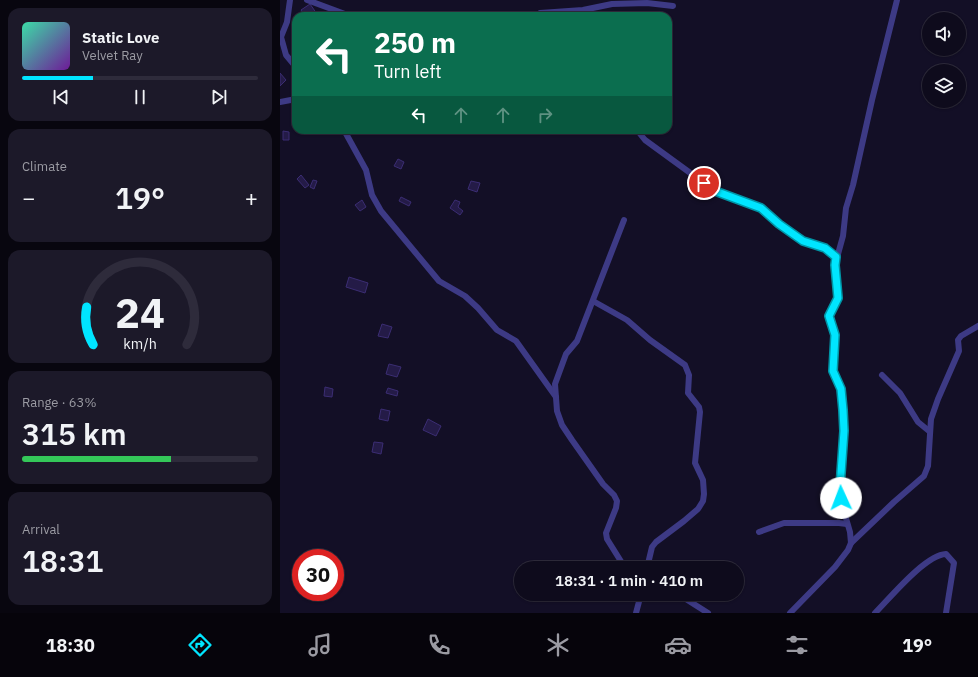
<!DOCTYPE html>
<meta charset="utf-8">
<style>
:root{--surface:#0e0b1c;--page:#1c1929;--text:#f1f3f6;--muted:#9b9ba3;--line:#2e2b3b;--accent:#00e5ff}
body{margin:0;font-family:"IBM Plex Sans",sans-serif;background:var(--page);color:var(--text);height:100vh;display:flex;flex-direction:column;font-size:15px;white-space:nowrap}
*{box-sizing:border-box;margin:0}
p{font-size:13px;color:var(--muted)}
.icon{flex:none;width:22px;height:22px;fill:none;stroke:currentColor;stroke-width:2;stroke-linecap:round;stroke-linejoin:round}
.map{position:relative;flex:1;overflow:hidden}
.panel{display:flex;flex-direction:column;gap:8px;padding:8px;background:#08060f;width:280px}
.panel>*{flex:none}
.guide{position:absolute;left:12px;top:12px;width:380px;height:122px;border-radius:12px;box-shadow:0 1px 3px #0004,0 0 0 1px var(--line);background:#0b6e4f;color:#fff;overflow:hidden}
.buttons{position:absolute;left:642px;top:12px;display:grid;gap:8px}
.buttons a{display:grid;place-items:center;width:44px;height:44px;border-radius:50%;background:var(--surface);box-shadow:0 1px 3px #0004,0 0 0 1px var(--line);font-size:20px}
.speed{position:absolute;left:12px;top:549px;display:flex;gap:8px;font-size:20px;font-weight:700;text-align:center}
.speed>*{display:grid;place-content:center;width:52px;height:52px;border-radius:50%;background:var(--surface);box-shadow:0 1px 3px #0004,0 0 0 1px var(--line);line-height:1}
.speed .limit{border:6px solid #d22;background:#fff;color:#111}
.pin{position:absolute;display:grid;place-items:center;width:34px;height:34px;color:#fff;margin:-17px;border:2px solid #fff;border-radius:50%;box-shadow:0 1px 4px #0007}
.me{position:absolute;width:44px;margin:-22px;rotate:358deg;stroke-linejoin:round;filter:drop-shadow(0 0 3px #0008)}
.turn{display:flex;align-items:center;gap:14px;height:84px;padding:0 16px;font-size:18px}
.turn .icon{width:52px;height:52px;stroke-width:2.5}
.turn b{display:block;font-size:28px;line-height:34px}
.lanes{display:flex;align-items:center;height:38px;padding:0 16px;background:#0003;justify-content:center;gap:20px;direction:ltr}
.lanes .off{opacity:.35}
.big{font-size:30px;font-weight:600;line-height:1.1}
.panel .widget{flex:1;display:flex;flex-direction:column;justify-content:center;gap:6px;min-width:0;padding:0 14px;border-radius:12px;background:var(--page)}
.panel .dial{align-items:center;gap:0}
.dial svg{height:104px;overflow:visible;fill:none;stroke:var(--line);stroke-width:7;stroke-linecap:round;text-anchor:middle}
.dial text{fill:var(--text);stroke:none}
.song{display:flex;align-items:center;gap:12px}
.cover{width:48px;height:48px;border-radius:6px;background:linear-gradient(135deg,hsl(160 70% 55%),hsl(280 70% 35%))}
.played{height:4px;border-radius:2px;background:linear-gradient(90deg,var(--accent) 30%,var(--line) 30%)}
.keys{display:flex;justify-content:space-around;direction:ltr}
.heat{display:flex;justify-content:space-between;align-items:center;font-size:22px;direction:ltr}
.charge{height:6px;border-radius:3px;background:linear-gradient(90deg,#34c759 63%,var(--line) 0)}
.trip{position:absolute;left:234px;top:561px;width:230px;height:40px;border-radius:20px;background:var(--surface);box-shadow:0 1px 3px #0004,0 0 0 1px var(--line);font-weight:600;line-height:40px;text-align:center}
.tab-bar{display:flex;height:64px;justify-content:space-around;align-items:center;background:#06040b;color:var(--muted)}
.tab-bar .icon{width:28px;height:28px}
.tab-bar .current{color:var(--accent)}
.tab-bar b{font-size:18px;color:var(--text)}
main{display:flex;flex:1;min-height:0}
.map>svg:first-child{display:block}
.building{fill:#241b47;stroke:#3b2d73}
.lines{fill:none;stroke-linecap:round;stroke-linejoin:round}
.street{stroke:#3d3a85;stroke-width:6}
.route-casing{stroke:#0095a6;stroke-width:10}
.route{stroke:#00e5ff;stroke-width:7}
</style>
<main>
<section class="panel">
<div class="widget">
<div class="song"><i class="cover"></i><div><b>Static Love</b><p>Velvet Ray</p></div></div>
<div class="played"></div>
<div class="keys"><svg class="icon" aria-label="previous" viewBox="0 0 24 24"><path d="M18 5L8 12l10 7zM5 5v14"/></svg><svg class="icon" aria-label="pause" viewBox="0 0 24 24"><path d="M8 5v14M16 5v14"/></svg><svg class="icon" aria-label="next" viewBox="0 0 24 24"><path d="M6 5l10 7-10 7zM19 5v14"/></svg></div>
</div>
<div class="widget"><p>Climate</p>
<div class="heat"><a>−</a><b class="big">19°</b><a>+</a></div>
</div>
<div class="widget dial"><svg viewBox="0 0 100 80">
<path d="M14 69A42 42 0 1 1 86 69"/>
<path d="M14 69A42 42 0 0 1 9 40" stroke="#00e5ff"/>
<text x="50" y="56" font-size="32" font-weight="700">24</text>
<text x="50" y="72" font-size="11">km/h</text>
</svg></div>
<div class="widget"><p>Range · 63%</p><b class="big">315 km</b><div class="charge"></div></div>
<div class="widget"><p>Arrival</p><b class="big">18:31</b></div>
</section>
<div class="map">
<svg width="698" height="613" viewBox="0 0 698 613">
<rect width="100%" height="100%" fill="#130f26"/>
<g class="building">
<polygon points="30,4 37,14 35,16 25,16 21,10"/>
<polygon points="0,73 6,80 0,86"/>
<polygon points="3,131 9,132 9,140 3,140"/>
<polygon points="118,159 124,162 121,169 114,166"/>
<polygon points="21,175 29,185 25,188 17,179"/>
<polygon points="33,180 37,181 34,189 30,187"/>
<polygon points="191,181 200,183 197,192 188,189"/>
<polygon points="121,197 131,202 129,206 119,201"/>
<polygon points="82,200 86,207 80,211 75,205"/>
<polygon points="175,200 180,202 178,207 183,211 180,215 170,208"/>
<polygon points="69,277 88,283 85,293 66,287"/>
<polygon points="102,324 112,327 108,338 98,336"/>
<polygon points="109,364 121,367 117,377 106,374"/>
<polygon points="45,387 53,389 52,397 44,396"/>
<polygon points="108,388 118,391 117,396 106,393"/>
<polygon points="101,409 110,411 108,421 99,419"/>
<polygon points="148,419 161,426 156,436 143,430"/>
<polygon points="94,442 103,443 101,454 92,452"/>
</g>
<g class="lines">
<g class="street">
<polyline points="10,0 7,22 1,37 6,55 16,67"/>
<polyline points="27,0 65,14 80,16"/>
<polyline points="257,16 260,13 303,10 332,4 367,3 393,6"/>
<polyline points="0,102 16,99"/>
<polyline points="64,130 86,170 92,195 101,211 159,281 185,296 198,308 217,330 236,341 276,397"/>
<polyline points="357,130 365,140 435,191 481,208 499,224 523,241 545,248 556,257"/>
<polyline points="344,220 297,341 286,354 275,384 277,411 282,425 292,440 323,484 334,495 337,501 336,508 326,533 327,539 342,563 352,568"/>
<polyline points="313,301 347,320 370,340 405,365 409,375 408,393 419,407 420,412 415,463 423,480 424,494 423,501 418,509 404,521 376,542 372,547 367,568"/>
<polyline points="602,375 620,393 638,422 649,431"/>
<polyline points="479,532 504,523 559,523 567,524"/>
<polyline points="571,543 614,502 644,476 648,466 651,419 658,399 679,351 678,340 681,336 698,326"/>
<polyline points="398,594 428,613"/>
<polyline points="356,613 361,594"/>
<polyline points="510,613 555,567 568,550 571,543 570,532 563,508 560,487 564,431 561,389 553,371 555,335 549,316 558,298 555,265 563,236 566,208 573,185 592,100 617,0"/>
<path d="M595,613C610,598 645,555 666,554L674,563L666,613"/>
</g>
</g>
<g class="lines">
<g class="route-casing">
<polyline id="route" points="424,183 435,191 481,208 499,224 523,241 545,248 556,257 555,265 558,298 549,316 555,335 553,371 561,389 563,410 564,431 560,487 561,498"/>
</g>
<use href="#route" class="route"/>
</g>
</svg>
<div class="buttons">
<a><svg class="icon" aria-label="sound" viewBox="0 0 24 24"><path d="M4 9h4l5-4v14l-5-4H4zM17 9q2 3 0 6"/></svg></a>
<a><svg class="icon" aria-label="layers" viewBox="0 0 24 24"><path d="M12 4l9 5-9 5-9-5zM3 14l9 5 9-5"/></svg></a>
</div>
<div class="speed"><div class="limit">30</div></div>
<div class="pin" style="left:424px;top:183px;background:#d93025"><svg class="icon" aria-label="arrive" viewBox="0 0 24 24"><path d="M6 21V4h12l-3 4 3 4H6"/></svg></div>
<svg class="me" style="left:561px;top:498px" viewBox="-20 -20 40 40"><circle r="19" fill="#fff"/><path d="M0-13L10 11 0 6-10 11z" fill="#00e5ff"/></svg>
<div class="trip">18:31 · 1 min · 410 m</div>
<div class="guide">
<div class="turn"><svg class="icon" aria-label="left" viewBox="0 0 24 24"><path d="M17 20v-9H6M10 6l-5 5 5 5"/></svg><div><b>250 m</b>Turn left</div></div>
<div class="lanes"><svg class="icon" aria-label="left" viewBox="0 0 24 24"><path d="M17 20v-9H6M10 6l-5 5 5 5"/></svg><svg class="icon off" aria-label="ahead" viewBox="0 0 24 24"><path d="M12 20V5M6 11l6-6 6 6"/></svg><svg class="icon off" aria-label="ahead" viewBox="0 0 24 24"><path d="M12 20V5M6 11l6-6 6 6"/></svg><svg class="icon off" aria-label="right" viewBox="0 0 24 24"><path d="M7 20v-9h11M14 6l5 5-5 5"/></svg></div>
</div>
</div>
</main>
<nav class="tab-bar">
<b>18:30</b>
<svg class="icon current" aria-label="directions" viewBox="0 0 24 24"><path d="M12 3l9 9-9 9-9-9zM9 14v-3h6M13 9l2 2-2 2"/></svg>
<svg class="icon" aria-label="music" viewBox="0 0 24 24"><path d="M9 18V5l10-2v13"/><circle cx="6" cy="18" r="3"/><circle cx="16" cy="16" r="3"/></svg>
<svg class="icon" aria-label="phone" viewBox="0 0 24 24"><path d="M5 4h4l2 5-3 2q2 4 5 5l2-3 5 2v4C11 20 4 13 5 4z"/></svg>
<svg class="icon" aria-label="climate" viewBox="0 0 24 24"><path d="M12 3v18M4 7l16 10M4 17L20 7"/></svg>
<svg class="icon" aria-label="car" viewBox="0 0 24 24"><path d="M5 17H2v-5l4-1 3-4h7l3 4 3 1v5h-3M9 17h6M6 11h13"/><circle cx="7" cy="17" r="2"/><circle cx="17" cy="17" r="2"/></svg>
<svg class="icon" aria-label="filters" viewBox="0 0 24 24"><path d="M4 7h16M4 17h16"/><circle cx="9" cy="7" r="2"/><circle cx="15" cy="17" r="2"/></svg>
<b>19°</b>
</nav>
